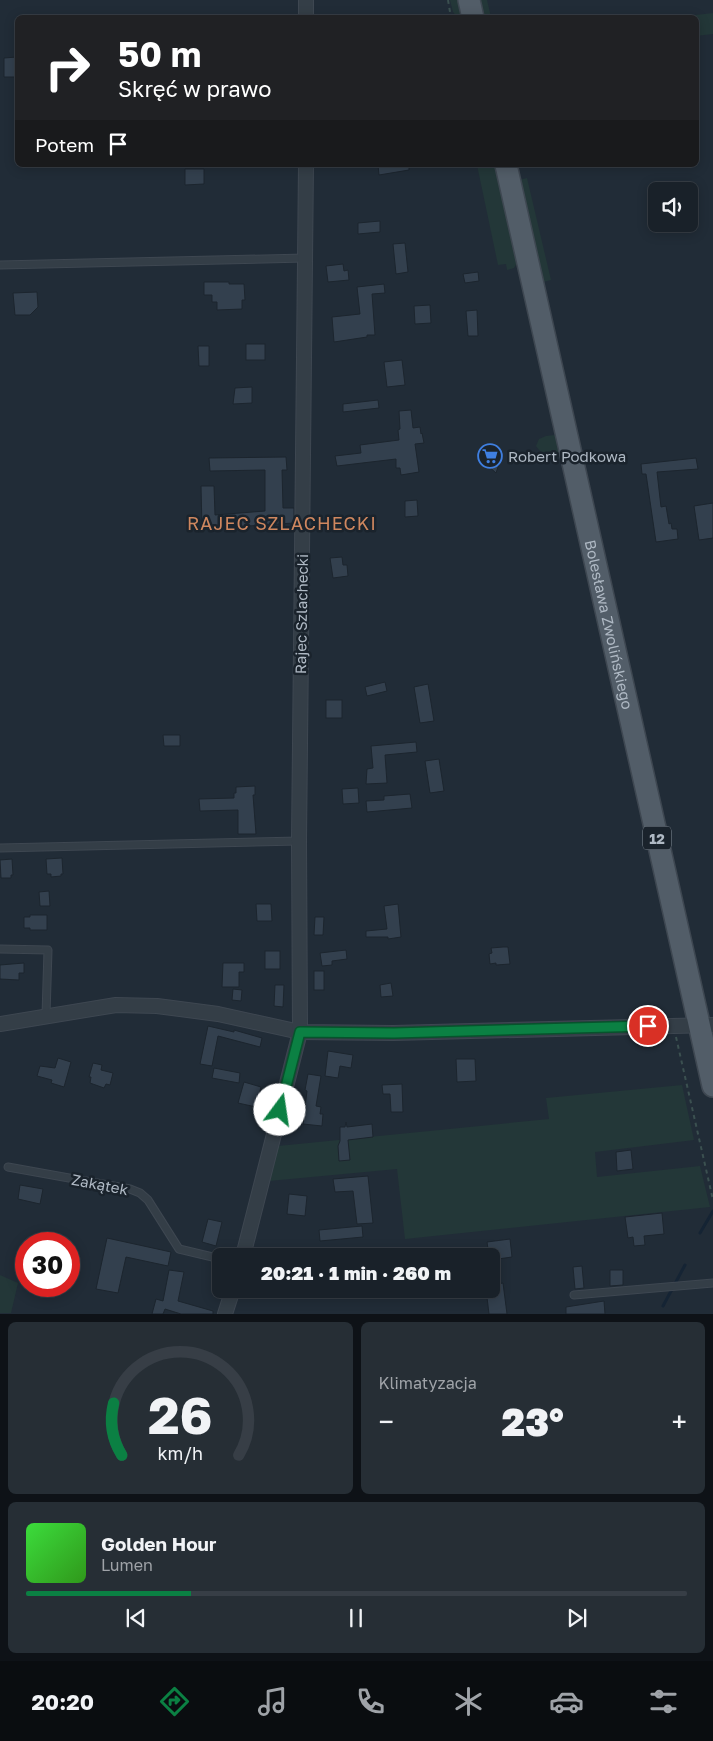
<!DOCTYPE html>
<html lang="pl">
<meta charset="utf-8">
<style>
:root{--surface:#192129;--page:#262e35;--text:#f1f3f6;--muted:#9fa3a8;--line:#373e46;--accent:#0b8043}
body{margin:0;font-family:"Golos Text",sans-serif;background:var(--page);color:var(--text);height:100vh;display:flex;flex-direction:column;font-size:19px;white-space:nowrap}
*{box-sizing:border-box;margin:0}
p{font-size:16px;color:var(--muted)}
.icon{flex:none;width:28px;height:28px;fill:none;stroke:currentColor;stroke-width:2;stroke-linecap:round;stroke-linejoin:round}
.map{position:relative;height:1314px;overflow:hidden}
.side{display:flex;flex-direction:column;gap:8px;padding:8px;background:#0e1217;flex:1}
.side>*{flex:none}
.banner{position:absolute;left:15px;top:15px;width:684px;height:152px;border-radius:8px;box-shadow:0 2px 12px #0003,0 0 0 1px var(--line);background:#202124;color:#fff;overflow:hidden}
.buttons{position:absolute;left:648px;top:182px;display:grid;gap:10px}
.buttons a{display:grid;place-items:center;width:50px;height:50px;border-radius:8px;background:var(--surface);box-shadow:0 2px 12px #0003,0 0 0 1px var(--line);font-size:25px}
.speed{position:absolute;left:15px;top:1232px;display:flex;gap:10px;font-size:25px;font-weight:700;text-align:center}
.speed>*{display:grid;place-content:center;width:65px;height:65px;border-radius:50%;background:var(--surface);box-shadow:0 2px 12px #0003,0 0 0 1px var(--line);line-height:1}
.speed .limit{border:8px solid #d22;background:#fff;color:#111}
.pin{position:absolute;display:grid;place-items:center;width:42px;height:42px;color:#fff;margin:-21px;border:2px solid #fff;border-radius:50%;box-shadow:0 1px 5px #0007}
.me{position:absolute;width:55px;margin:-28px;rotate:14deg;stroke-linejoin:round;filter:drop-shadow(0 0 4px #0008)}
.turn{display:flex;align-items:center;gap:18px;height:105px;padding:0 20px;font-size:22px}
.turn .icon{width:65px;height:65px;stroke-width:2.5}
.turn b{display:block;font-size:35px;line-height:42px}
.then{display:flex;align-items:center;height:48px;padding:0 20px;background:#0003;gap:10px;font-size:19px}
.big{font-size:38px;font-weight:800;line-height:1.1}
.side .widget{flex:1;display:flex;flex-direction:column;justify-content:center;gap:8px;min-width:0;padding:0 18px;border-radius:8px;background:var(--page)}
.side .dial{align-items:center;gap:0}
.dial svg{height:130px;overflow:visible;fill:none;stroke:var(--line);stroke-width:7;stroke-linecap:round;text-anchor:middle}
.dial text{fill:var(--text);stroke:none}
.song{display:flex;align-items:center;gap:15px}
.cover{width:60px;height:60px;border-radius:8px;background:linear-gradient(135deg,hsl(120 70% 55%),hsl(110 70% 35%))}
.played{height:5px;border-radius:2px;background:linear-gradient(90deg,var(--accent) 25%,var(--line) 25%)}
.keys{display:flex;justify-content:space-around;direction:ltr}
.heat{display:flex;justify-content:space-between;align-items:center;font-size:28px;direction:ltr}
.side .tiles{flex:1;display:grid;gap:8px;grid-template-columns:1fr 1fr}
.widget:last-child{grid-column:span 2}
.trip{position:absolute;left:212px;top:1248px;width:288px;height:50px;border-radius:8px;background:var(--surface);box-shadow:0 2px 12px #0003,0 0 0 1px var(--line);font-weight:800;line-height:50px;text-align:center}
.menu{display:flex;height:80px;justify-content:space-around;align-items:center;background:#0a0d10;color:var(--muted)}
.menu .icon{width:35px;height:35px}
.menu .on{color:var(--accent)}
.menu b{font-size:22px;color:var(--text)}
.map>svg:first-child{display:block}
.green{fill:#233738}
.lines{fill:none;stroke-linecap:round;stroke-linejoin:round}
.stream{stroke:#152434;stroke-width:3}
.building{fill:#33404e;stroke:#1c252e}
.lane-casing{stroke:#3e4751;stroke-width:9}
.street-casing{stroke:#3e4751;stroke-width:16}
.primary-casing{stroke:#3e4751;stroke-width:24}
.path{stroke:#3b5050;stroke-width:2;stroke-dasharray:4 4;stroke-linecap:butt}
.lane{stroke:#343e47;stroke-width:7}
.street{stroke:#343e47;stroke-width:14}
.primary{stroke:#525d68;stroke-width:21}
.route-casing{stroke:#07532c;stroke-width:12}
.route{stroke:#0b8043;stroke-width:9}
.labels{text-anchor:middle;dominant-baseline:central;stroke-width:5;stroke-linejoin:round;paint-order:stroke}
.shield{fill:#1a232c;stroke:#828c96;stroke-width:1}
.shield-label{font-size:14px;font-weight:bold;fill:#afb9c4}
.poi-label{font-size:15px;fill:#afb9c4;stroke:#1a232c;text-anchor:start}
.street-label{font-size:15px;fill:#afb9c4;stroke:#1a232c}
.quarter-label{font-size:18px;letter-spacing:1px;fill:#cf875f;stroke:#1a232c}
</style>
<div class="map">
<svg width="713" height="1314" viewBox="0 0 713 1314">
<rect width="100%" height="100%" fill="#212c37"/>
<g class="green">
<polygon points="450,0 459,0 462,17 457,17 453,12"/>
<polygon points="478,0 487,0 491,17 482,17"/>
<polygon points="713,13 713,34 696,36 696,18 678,17"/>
<polygon points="477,165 496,165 517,263 514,268 507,270 506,264 498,265"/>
<polygon points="527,178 551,280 543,282 519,180"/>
<path d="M554,435L556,436L561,454C554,462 541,454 536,446L539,439L546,436Z"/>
<polygon points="682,1085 694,1140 595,1152 597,1177 700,1166 710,1207 405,1239 397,1169 269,1181 278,1146 549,1119 546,1098"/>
<polygon points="0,1275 18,1283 11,1313 0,1313"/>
</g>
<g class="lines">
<g class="stream">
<polyline points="700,1233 713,1211"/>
<polyline points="663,1306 685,1265"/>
</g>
</g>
<g class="building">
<polygon points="17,57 18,77 4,77 4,58"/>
<polygon points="378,165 409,165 409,170 379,175"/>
<polygon points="185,169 204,169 204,184 185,185"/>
<polygon points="380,221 380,232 358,234 358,223"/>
<polygon points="405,243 408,272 396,274 393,244"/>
<polygon points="343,264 344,271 348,270 349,280 328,282 326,266"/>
<polygon points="478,272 479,281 465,283 463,274"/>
<polygon points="204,282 229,282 229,284 244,284 245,300 242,300 242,309 217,310 217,302 212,302 212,295 204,295"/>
<polygon points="384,284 385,293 372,294 375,335 367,335 367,337 334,342 332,317 360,314 357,287"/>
<polygon points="37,292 38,307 30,315 15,315 13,293"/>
<polygon points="430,305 431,323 415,324 414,306"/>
<polygon points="477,310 478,336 468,336 466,311"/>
<rect x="246" y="344" width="19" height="16"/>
<polygon points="198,346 209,346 209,366 199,366"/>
<polygon points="402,360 405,385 387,387 384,362"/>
<polygon points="252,387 252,403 233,404 235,388"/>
<polygon points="378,400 379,408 343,412 343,404"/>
<polygon points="411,410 413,428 420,427 421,434 422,433 424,443 415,444 419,472 401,475 400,468 396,468 396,459 337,466 335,456 361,453 360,445 399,440 398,430 400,429 399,411"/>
<polygon points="497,450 499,464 496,473 484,462 482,452"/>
<polygon points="286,457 287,470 282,470 283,508 294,508 294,523 202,529 201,486 214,486 215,515 265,511 265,470 210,471 209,458"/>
<polygon points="696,458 698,469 657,472 661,507 666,506 669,524 671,523 672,529 677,529 678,539 656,542 646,474 642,474 641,464"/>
<polygon points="417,500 418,516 405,517 405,501"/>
<polygon points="713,503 713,538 699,540 694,506"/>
<polygon points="342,557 343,565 347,565 348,576 333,578 330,558"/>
<polygon points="385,682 387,691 367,696 365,687"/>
<polygon points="428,684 434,721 420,723 414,687"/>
<rect x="326" y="700" width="16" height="18"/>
<polygon points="163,735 180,735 180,746 164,746"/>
<polygon points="416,742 417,752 385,755 387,783 366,784 367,769 373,768 371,746"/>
<polygon points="439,759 444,791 430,793 425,761"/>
<polygon points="255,786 255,795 253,795 256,834 238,834 238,810 200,811 199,799 234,798 234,793 236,793 236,787"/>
<polygon points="358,788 359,803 343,804 342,789"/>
<polygon points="410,794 412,808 367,812 366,801 384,800 384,796"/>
<polygon points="62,858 63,874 61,874 61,876 51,877 51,874 47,874 46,859"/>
<polygon points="12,859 13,875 11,875 11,878 1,878 0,860"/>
<polygon points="49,891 50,906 40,906 39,892"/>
<polygon points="256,904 271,904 272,921 257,921"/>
<polygon points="398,904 401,937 388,939 388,937 366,937 366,931 387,929 384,906"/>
<polygon points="30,915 47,915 47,930 30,930 30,928 24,928 24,917 30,917"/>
<polygon points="315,917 324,917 323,935 314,935"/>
<polygon points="503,947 508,947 510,964 496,965 496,963 490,964 489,954 492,953 491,948"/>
<polygon points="346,950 347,959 332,961 332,965 322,966 320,953"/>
<rect x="265" y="951" width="15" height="18"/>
<polygon points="24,963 24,973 19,973 19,980 0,979 0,965"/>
<polygon points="223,963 244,963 244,972 239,972 239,987 222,987"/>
<rect x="314" y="971" width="10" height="19"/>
<polygon points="391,983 393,996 381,997 380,985"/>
<polygon points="275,985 284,985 283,1007 274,1006"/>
<polygon points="233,989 242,990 241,1001 232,1000"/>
<polygon points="208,1026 234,1032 234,1030 262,1038 260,1047 218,1036 212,1066 200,1064"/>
<polygon points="328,1051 353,1055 351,1068 340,1066 338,1078 325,1076"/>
<polygon points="58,1058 71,1062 64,1087 51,1083 52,1080 37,1076 40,1066 55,1068"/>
<polygon points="456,1059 475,1059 476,1081 457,1082"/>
<polygon points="93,1063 102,1065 101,1070 113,1073 110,1085 106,1084 104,1088 90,1083 91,1077 89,1077"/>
<polygon points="214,1068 240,1073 239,1083 212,1078"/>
<polygon points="308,1074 321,1076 316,1106 321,1107 320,1114 323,1114 322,1126 303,1124 307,1091 305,1090"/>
<polygon points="244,1082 261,1087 256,1107 238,1103"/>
<polygon points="402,1084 403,1112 391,1112 390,1094 383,1094 382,1085"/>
<polygon points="346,1122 347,1127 372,1124 373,1137 348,1140 350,1160 339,1161 338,1146 340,1141 340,1127 345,1127"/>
<polygon points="631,1150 633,1169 617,1171 616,1152"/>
<polygon points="368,1176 373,1223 357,1224 353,1191 335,1192 333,1179"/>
<polygon points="20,1185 43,1189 40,1204 18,1199"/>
<polygon points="289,1194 307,1196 305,1216 287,1214"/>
<polygon points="662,1213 664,1234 644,1236 645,1245 634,1246 633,1237 628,1238 625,1217"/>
<polygon points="208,1219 222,1222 216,1246 202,1242"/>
<polygon points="362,1226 363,1237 320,1241 319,1230"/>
<polygon points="107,1238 171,1252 168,1266 126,1257 118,1293 96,1289"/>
<polygon points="510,1239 512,1257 491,1260 491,1256 489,1256 487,1242"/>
<polygon points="582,1266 584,1288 575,1289 573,1267"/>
<polygon points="169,1270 184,1272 178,1301 213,1311 213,1314 181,1314 165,1309 163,1314 152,1314 156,1299 163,1301"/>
<polygon points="610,1270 623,1270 623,1285 610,1286"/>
<polygon points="503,1283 507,1314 489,1314 486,1289 491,1289 491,1285"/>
<polygon points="604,1301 605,1314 566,1314 566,1307"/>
</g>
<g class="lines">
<g class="lane-casing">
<g id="lane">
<polyline points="0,265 305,258"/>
<polyline points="0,848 299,841"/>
<polyline points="0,949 48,950 46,1015"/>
<polyline points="8,1167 130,1189 140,1193 148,1200 179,1249 221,1259"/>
<polyline points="574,1295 713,1283"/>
</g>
</g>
<g class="street-casing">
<g id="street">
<polyline points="306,18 306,0"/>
<polyline points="0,1024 116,1005 157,1006 218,1014 300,1032 393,1033 713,1025"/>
<polyline points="243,1256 300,1032 299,841 306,165"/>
<polyline points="225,1314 233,1289"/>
</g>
</g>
<g class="primary-casing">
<g id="primary">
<polyline points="469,0 473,18"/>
<path id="s1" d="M506,165L713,1086"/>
</g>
</g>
<g class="path">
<polyline points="448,0 450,12 454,18"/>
<polyline points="676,1037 713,1200"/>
</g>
<use href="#lane" class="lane"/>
<use href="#street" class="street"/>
<use href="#primary" class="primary"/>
</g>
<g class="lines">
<g class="route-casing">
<polyline id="route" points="280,1110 300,1032 394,1033 648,1026"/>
</g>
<use href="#route" class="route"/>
</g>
<defs>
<g id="supermarket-ring" transform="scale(1.25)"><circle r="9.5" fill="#1a232c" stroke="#3f7fe0" stroke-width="1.5"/><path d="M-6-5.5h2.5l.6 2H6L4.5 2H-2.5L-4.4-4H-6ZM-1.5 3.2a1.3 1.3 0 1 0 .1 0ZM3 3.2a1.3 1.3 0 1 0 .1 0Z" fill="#3f7fe0"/></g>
</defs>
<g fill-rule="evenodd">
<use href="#supermarket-ring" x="490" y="456"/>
</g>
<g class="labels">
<rect class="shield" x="643" y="826.5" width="28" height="23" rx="4"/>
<g class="shield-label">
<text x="657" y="838">12</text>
</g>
<g class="poi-label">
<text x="508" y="456">Robert Podkowa</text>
</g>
<g class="street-label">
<text transform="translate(301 614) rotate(-89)">Rajec Szlachecki</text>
<text stroke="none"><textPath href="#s1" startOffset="471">Bolesława Zwolińskiego</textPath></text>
<text transform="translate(100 1184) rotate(11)">Zakątek</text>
</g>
<g class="quarter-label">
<text x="282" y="523">RAJEC SZLACHECKI</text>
</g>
</g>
</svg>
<div class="buttons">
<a><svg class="icon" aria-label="sound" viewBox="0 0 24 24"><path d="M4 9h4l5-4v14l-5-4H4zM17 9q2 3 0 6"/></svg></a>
</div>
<div class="speed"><div class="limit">30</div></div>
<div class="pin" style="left:648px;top:1026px;background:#d93025"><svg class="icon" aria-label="arrive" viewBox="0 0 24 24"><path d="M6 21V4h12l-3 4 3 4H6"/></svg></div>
<svg class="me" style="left:280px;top:1110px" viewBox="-20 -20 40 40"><circle r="19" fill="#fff"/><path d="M0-13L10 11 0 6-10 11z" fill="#0b8043"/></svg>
<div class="trip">20:21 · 1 min · 260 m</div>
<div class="banner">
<div class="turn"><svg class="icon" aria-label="right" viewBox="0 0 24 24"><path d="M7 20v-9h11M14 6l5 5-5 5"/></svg><div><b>50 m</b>Skręć w prawo</div></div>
<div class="then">Potem<svg class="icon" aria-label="arrive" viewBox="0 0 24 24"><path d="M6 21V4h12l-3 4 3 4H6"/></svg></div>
</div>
</div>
<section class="side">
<div class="tiles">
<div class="widget dial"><svg viewBox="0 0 100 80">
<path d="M14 69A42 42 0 1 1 86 69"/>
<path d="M14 69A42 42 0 0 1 9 37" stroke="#0b8043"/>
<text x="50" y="56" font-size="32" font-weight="700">26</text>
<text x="50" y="72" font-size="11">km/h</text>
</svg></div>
<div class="widget"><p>Klimatyzacja</p>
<div class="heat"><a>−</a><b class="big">23°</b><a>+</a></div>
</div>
<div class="widget">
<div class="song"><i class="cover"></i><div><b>Golden Hour</b><p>Lumen</p></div></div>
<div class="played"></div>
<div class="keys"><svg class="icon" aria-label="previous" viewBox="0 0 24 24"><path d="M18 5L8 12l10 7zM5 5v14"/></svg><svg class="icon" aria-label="pause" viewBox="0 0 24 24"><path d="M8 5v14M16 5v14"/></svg><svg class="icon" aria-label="next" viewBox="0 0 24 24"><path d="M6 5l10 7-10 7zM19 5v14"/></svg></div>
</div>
</div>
</section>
<nav class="menu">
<b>20:20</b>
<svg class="icon on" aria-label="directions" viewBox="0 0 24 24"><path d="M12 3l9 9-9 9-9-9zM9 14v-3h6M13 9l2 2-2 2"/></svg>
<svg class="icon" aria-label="music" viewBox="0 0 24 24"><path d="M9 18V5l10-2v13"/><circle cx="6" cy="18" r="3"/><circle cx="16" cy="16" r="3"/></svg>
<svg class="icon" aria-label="phone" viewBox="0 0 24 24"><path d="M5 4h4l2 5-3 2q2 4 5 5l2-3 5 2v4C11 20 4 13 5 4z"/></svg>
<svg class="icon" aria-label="climate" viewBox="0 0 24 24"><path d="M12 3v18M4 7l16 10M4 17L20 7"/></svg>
<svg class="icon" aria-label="car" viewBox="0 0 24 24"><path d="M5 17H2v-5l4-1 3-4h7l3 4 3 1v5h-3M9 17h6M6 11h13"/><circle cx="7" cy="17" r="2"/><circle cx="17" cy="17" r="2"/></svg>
<svg class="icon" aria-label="filters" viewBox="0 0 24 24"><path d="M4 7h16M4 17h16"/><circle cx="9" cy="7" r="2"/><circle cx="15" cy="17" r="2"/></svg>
</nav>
